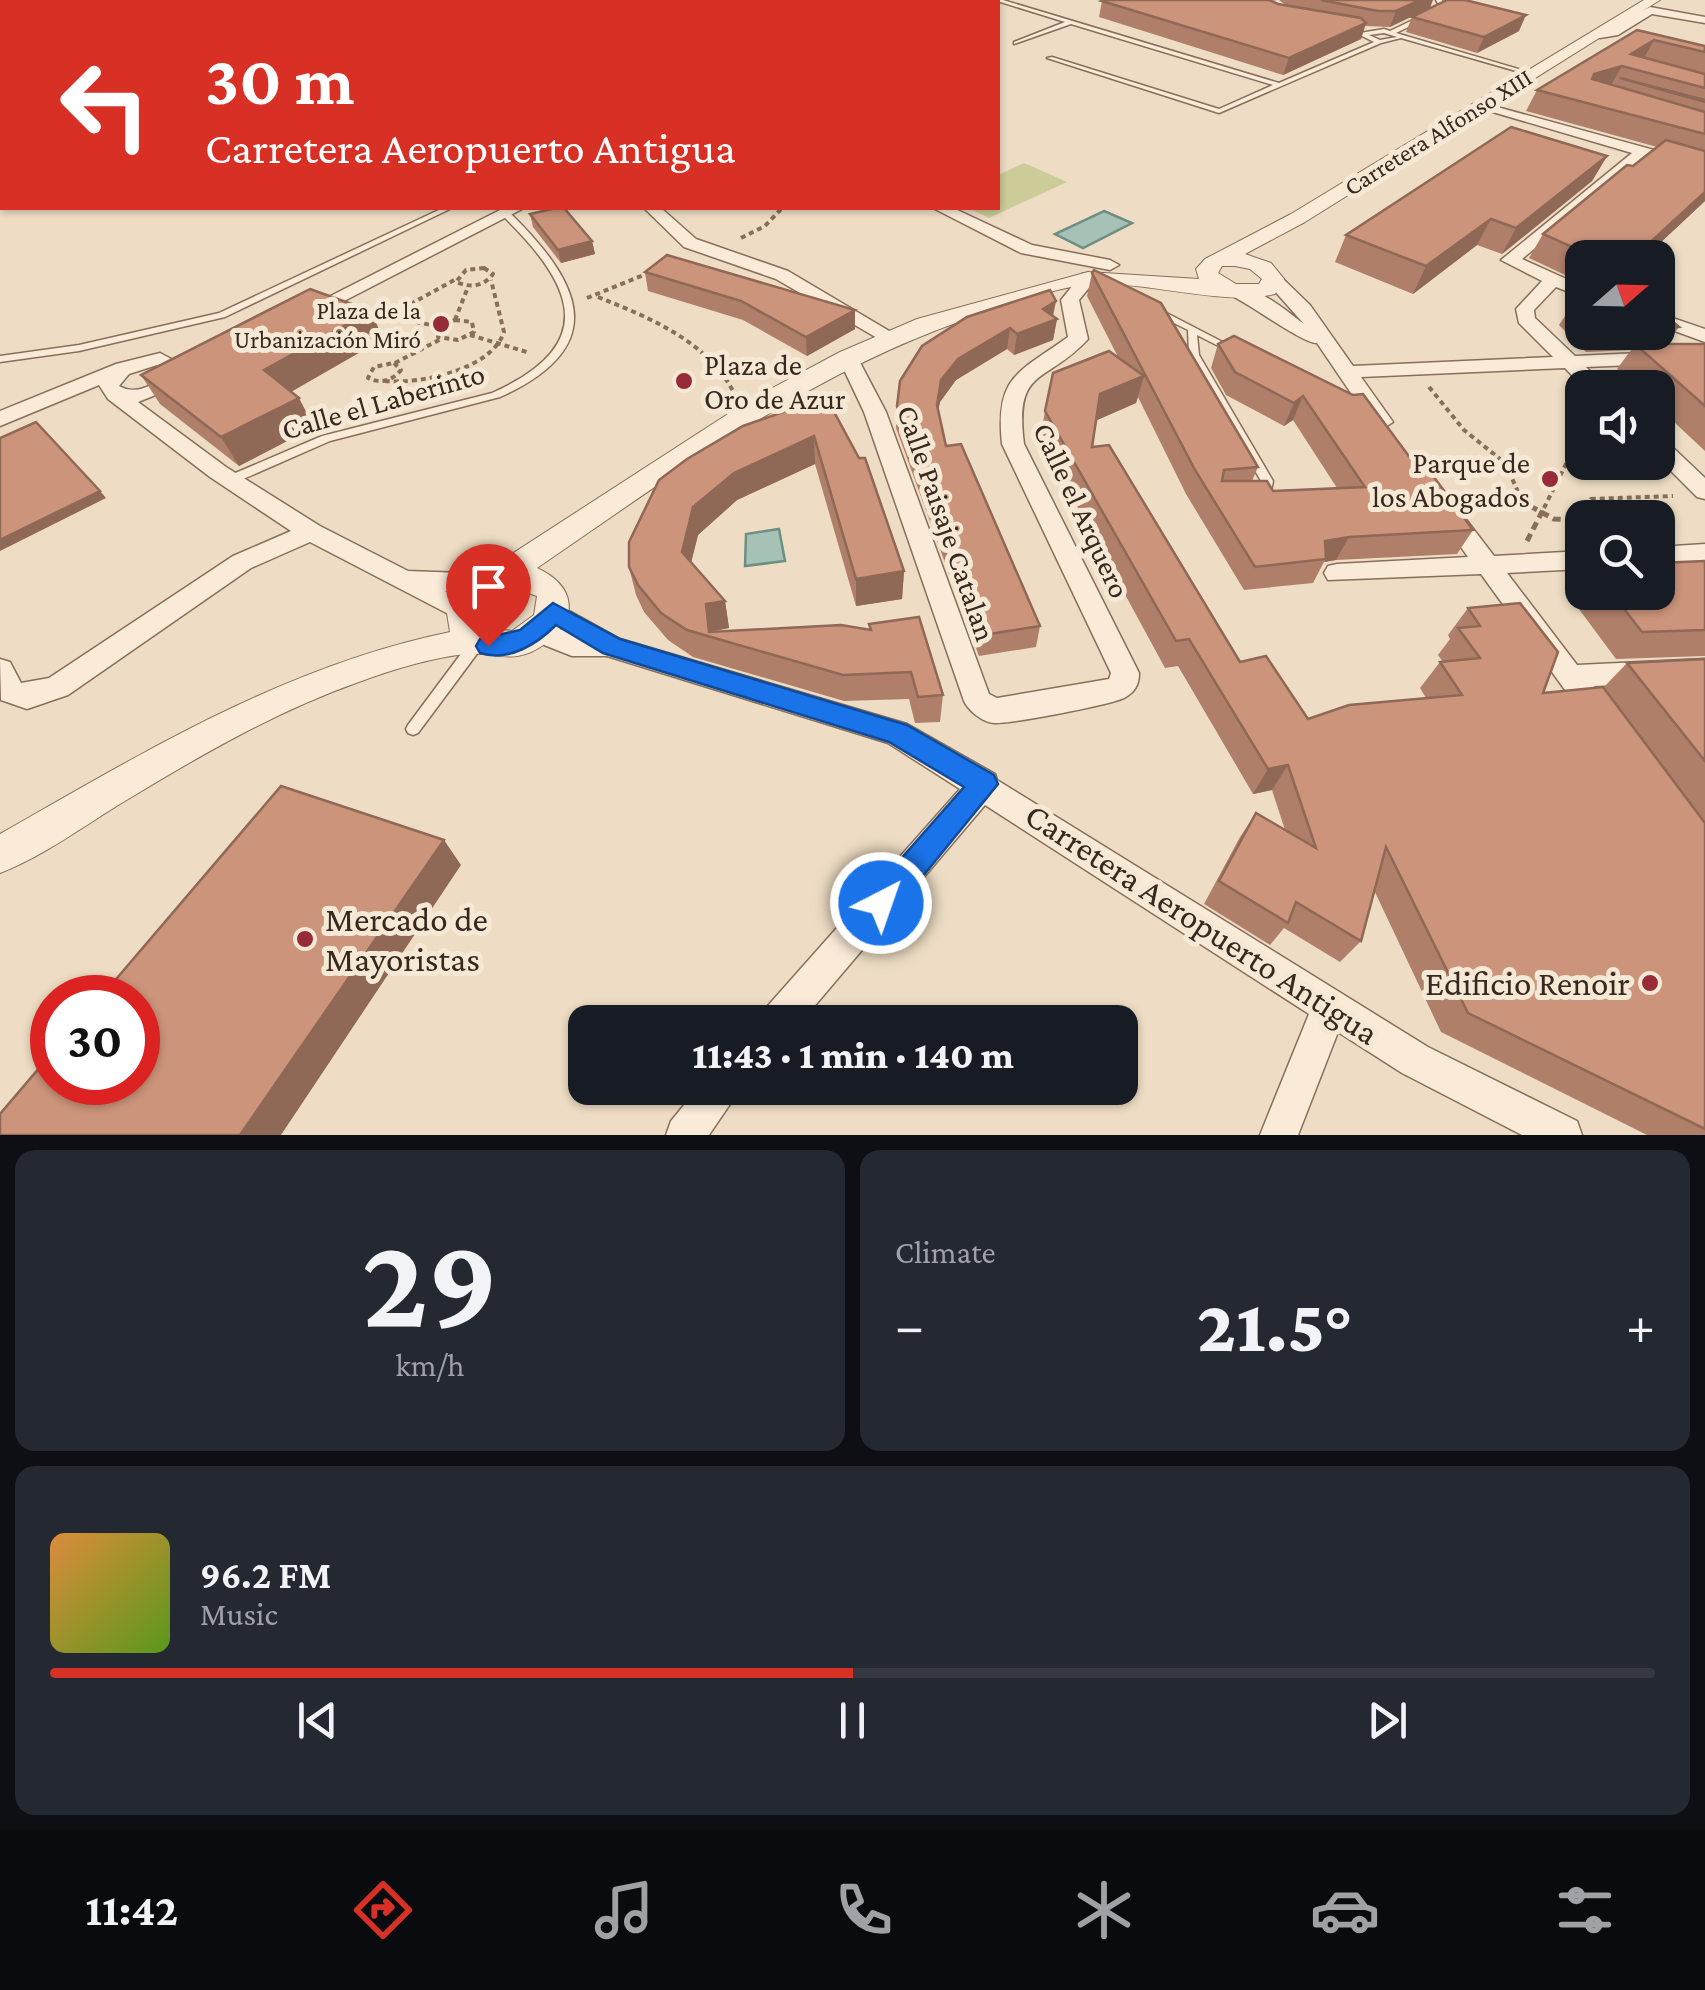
<!DOCTYPE html>
<meta charset="utf-8">
<style>
:root{--surface:#171b24;--page:#242831;--text:#f1f3f6;--muted:#9ea1a6;--line:#363941;--accent:#d93025}
body{margin:0;font-family:"Crimson Pro",serif;background:var(--page);color:var(--text);height:100vh;display:flex;flex-direction:column;font-size:38px;white-space:nowrap}
*{box-sizing:border-box;margin:0}
p{font-size:32px;color:var(--muted)}
.icon{flex:none;width:55px;height:55px;fill:none;stroke:currentColor;stroke-width:2;stroke-linecap:round;stroke-linejoin:round}
.map{position:relative;height:1135px;overflow:hidden}
.details{display:flex;flex-direction:column;gap:15px;padding:15px;background:#0d0f14;flex:1}
.details>*{flex:none}
.top-card{position:absolute;left:0px;top:0px;width:1000px;height:210px;box-shadow:0 2px 8px #0004;background:#d93025;color:#fff;overflow:hidden}
.needle{width:65px;rotate:70deg}
.controls{position:absolute;left:1565px;top:240px;display:grid;gap:20px}
.controls a{display:grid;place-items:center;width:110px;height:110px;border-radius:20px;background:var(--surface);box-shadow:0 2px 8px #0004;font-size:50px}
.speed{position:absolute;left:30px;top:975px;display:flex;gap:20px;font-size:50px;font-weight:700;text-align:center}
.speed>*{display:grid;place-content:center;width:130px;height:130px;border-radius:50%;background:var(--surface);box-shadow:0 2px 8px #0004;line-height:1}
.speed .limit{border:15px solid #d22;background:#fff;color:#111}
.pin{position:absolute;display:grid;place-items:center;width:85px;height:85px;color:#fff;margin:-102px -42px;border-radius:50% 50% 50% 0;rotate:-45deg;box-shadow:0 0 10px #0007}
.pin .icon{rotate:45deg}
.me{position:absolute;width:110px;margin:-55px;rotate:41deg;stroke-linejoin:round;filter:drop-shadow(0 0 8px #0008)}
.turn{display:flex;align-items:center;gap:35px;height:210px;padding:0 40px;font-size:45px}
.turn .icon{width:130px;height:130px;stroke-width:2.5}
.turn b{display:block;font-size:70px;line-height:85px}
.big{font-size:75px;font-weight:800;line-height:1.1}
.details .widget{flex:1;display:flex;flex-direction:column;justify-content:center;gap:15px;min-width:0;padding:0 35px;border-radius:20px;background:var(--page)}
.details .dial{align-items:center;gap:0}
.dial b{font-size:130px;line-height:1}
.song{display:flex;align-items:center;gap:30px}
.cover{width:120px;height:120px;border-radius:15px;background:linear-gradient(135deg,hsl(30 70% 55%),hsl(90 70% 35%))}
.played{height:10px;border-radius:5px;background:linear-gradient(90deg,var(--accent) 50%,var(--line) 50%)}
.keys{display:flex;justify-content:space-around;direction:ltr}
.heat{display:flex;justify-content:space-between;align-items:center;font-size:55px;direction:ltr}
.details .tiles{flex:1;display:grid;gap:15px;grid-template-columns:1fr 1fr}
.widget:last-child{grid-column:span 2}
.trip{position:absolute;left:568px;top:1005px;width:570px;height:100px;border-radius:20px;background:var(--surface);box-shadow:0 2px 8px #0004;font-weight:800;line-height:100px;text-align:center}
.dock{display:flex;height:160px;justify-content:space-around;align-items:center;background:#090b0e;color:var(--muted)}
.dock .icon{width:70px;height:70px}
.dock .on{color:var(--accent)}
.dock b{font-size:45px;color:var(--text)}
.map>svg:first-child{display:block}
.green{fill:#cbcc98}
.water{fill:#a6c1b6;stroke:#6d8f83;stroke-width:2.5}
.lines{fill:none;stroke-linecap:round;stroke-linejoin:round}
.runway{fill:#948272;fill-rule:evenodd}
.service-casing{stroke:#886e5b;stroke-width:3}
.minor-casing{stroke:#886e5b;stroke-width:3}
.tertiary-casing{stroke:#886e5b;stroke-width:2}
.path-far1{stroke:#886e5b;stroke-width:4;stroke-dasharray:5 4;stroke-linecap:butt}
.path{stroke:#886e5b;stroke-width:5;stroke-dasharray:8 5;stroke-linecap:butt}
.service{fill:#f9ebd8;fill-rule:evenodd}
.minor{fill:#f9ebd8;fill-rule:evenodd}
.tertiary{fill:#f9ebd8;fill-rule:evenodd}
.wall{fill:#af7f6a}
.shaded-wall{fill:#8f6856}
.building{fill:#cc947b;stroke:#8f6856;stroke-width:2.5}
.route{fill:#1a73e8;stroke:#114b97;stroke-width:2.5}
.poi-dot{fill:#972b37;stroke:#f5e8d4;stroke-width:4}
.labels{text-anchor:middle;dominant-baseline:central;stroke-width:10;stroke-linejoin:round;paint-order:stroke}
.far-street-label{font-size:25px;fill:#39281f;stroke:#f5e8d4}
.far-poi-label{font-size:25px;fill:#39281f;stroke:#f5e8d4;text-anchor:end}
.poi-label{font-size:30px;fill:#39281f;stroke:#f5e8d4;text-anchor:start}
.street-label{font-size:30px;fill:#39281f;stroke:#f5e8d4}
.near-poi-label{font-size:35px;fill:#39281f;stroke:#f5e8d4;text-anchor:start}
.near-street-label{font-size:35px;fill:#39281f;stroke:#f5e8d4}
</style>
<div class="map">
<svg width="1705" height="1135" viewBox="0 0 1705 1135">
<rect width="100%" height="100%" fill="#eeddc4"/>
<polygon class="green" points="1024,163 1067,182 989,218 968,208 998,208 998,175"/>
<g class="water">
<polygon points="1104,211 1132,223 1083,248 1055,234"/>
<polygon points="779,529 785,561 745,566 746,534"/>
</g>
<g class="lines">
<polygon class="runway" points="117,0 217,0 116,2"/>
<g class="service-casing">
<g id="service">
<polygon points="364,0 373,0 367,2 360,2"/>
<polygon points="455,0 464,0 458,2 451,2"/>
<polygon points="931,0 941,0 935,2 927,2"/>
<path d="M994,0H1003L1279,83L1374,42L1360,35V33L1384,29L1390,31L1440,7L1436,0H1442L1445,9L1396,33L1535,74L1530,75L1401,38L1381,43L1219,113L1047,58L1052,57L1219,109L1273,85L1071,24L1014,44V42L1065,22ZM1384,33L1397,37L1380,40L1369,35Z"/>
<polygon points="0,122 2,122 2,126 0,127"/>
<rect x="0" y="157" width="2" height="5"/>
<polygon points="443,208 452,208 225,317 79,351 0,362 0,356 79,345 219,313"/>
<path d="M502,211H508C581,282 613,346 500,397L330,441L234,483H226L224,480L226,477L322,436L492,393C602,344 573,284 502,215Z"/>
<polygon points="1155,307 1240,351 1235,354 1232,353 1197,335 1199,355 1273,481 1270,497 1266,498 1260,494 1261,481 1189,355 1188,330 1152,312 1152,308"/>
<polygon points="477,638 482,639 484,643 482,647 418,733 413,735 408,733 406,729 408,725 472,639"/>
</g>
</g>
<g class="minor-casing">
<g id="minor">
<polygon points="1650,7 1705,17 1705,23 1652,14 1618,35 1600,38 1594,34"/>
<path d="M1479,102L1705,164V174L1645,156L1522,259L1582,286V297L1556,287L1534,310L1535,318L1575,356L1705,350V362L1586,367L1606,388H1584L1565,368L1361,377L1393,422L1382,429L1374,427L1317,343C1304,344 1250,304 1230,295V287C1256,284 1284,309 1304,324L1264,279L1279,275L1310,305L1353,366L1553,357L1519,323L1516,309L1542,281L1501,260L1632,153L1479,108Z"/>
<polygon points="504,208 524,208 315,316 308,318 299,312"/>
<polygon points="644,208 661,208 696,239 788,271 901,338 891,344 884,342 776,279 684,247"/>
<polygon points="933,208 953,208 1032,245 1110,260 1119,265 1110,270 1021,253"/>
<path d="M1088,273L1097,278L1079,300L1088,339C1046,385 1014,366 1024,444L1139,673C1139,685 1135,692 1124,698C1110,705 1010,724 994,723C982,722 969,711 964,701L864,412L838,357L848,351L855,353L886,412L989,694L997,698L1109,679L1111,673L1002,444C995,376 1018,373 1068,337L1061,300L1082,274Z"/>
<polygon points="1658,313 1705,329 1705,342 1658,325"/>
<path d="M160,353L188,368L173,388L138,402L226,467L320,526L408,571L490,574L499,576L503,583L499,590L445,591L471,604L475,611L471,618L462,621L310,542L251,568L68,695L27,709L1,700L0,659L10,662L21,683L49,678L233,556L291,531L210,477L108,399L99,385L0,426V411L116,364ZM157,365L167,370C156,385 137,396 119,386L129,374Z"/>
<polygon points="1658,439 1666,441 1705,478 1705,499 1697,497 1658,458"/>
<polygon points="1447,503 1455,505 1494,556 1582,551 1582,569 1507,573 1577,665 1705,659 1705,681 1594,686 1613,715 1609,723 1599,727 1589,723 1481,574 1328,580 1324,573 1328,566 1337,564 1468,557 1435,511"/>
<polygon points="1705,544 1705,562 1658,565 1658,547"/>
<polygon points="553,602 620,639 907,724 995,774 997,780 1428,1047 1577,1121 1582,1135 1522,1135 1402,1073 1338,1032 1298,1135 1260,1135 1309,1014 985,805 801,1022 760,1022 765,1009 960,789 888,743 607,656 572,656 529,639 525,632 529,625 538,622 562,630 540,612 544,605"/>
<polygon points="698,1088 741,1088 709,1135 666,1135 671,1121"/>
</g>
</g>
<g class="tertiary-casing">
<path id="tertiary" d="M1644,0H1660L1305,222L1245,254L1271,263L1284,279L1275,294C1220,307 1145,279 1086,285C1054,288 1022,301 991,311C821,364 682,469 537,568C574,585 581,617 546,643C513,668 495,650 466,654C429,658 391,670 356,683C275,712 199,756 125,801C85,825 44,856 0,873V834C144,752 285,666 450,632L447,613L467,583L748,401L840,352L917,319L1088,272L1199,279L1196,269L1205,259L1291,214ZM1235,266L1250,269L1262,279L1259,284H1236L1218,273L1222,266ZM513,588L537,596L534,615L512,631L482,628L477,621L482,605Z"/>
</g>
<g class="path-far1">
<polyline points="741,238 765,226 782,208"/>
<path d="M484,268L493,274C483,287 471,288 456,282L466,270Z"/>
<path d="M598,297C648,317 707,341 733,391"/>
<polyline points="587,298 651,272"/>
<polyline points="389,316 440,327"/>
<polygon points="455,320 472,322 474,332 458,340 438,337 440,327"/>
<polyline points="455,320 468,287"/>
<polyline points="371,326 456,279"/>
<polyline points="470,335 530,353"/>
<path d="M394,363L401,370C392,381 381,384 368,378L374,367Z"/>
<polyline points="395,363 441,339"/>
<path d="M385,381C421,384 491,370 504,332L491,280"/>
<polyline points="1429,387 1464,430 1505,463 1520,496 1533,508"/>
<polyline points="1544,508 1582,432"/>
<polyline points="1589,508 1591,499 1673,496"/>
</g>
<g class="path">
<polyline points="1530,506 1554,519 1582,520"/>
<polyline points="1586,518 1589,506"/>
<polyline points="1527,541 1545,506"/>
</g>
<use href="#service" class="service"/>
<use href="#minor" class="minor"/>
<use href="#tertiary" class="tertiary"/>
</g>
<g class="wall">
<polygon points="1106,0 1277,0 1271,1 1287,6 1279,0 1433,0 1390,27 1365,26 1361,39 1283,75 1099,17 1102,1"/>
<polygon points="1412,17 1519,31 1477,53 1406,32"/>
<polygon points="1637,30 1705,46 1705,201 1644,258 1582,258 1582,283 1529,258 1543,234 1657,147 1526,111 1537,90"/>
<polygon points="1607,156 1592,181 1502,254 1477,245 1413,294 1335,262 1346,235"/>
<polygon points="530,214 592,241 595,254 561,263 533,227"/>
<polygon points="645,272 855,310 855,329 807,356 743,320 648,291"/>
<polygon points="1092,273 1258,467 1252,481 1273,491 1337,488 1293,420 1284,426 1226,395 1211,368 1218,344 1234,336 1422,474 1473,530 1457,554 1336,560 1324,562 1313,583 1244,590 1186,494 1138,397 1136,403 1096,420 1092,447 1240,662 1308,719 1426,698 1420,688 1440,662 1443,662 1438,655 1450,639 1448,635 1468,608 1543,693 1603,688 1627,663 1705,659 1705,1135 1647,1135 1441,1032 1374,890 1361,941 1340,962 1284,928 1270,945 1204,904 1240,837 1256,813 1285,830 1272,790 1253,794 1178,666 1165,668 1040,438 1045,411 1118,357 1087,296"/>
<polygon points="1582,297 1582,332 1658,332 1658,309 1679,327 1666,344 1705,344 1705,451 1658,407 1658,388 1636,388 1617,369 1631,350 1586,352 1559,325 1573,304"/>
<polygon points="371,311 383,339 291,392 314,427 239,466 160,404 141,375"/>
<polygon points="1053,316 1057,319 1053,340 1014,355 1007,349 956,380 940,402 938,410 946,446 1040,626 1036,647 979,656 896,428 897,406 922,346"/>
<polygon points="826,397 904,571 902,599 856,606 815,464 737,500 698,535 691,562 725,601 729,628 711,632 869,630 869,624 943,695 940,722 915,723 909,699 844,701 693,657 668,640 644,612 636,595 629,567"/>
<polygon points="1705,561 1705,656 1616,659 1567,593 1582,575 1582,592 1658,592"/>
</g>
<g class="shaded-wall">
<polygon points="843,0 909,0 900,2 834,2"/>
<polygon points="1420,0 1433,0 1430,8 1390,27 1396,11"/>
<polygon points="1526,15 1519,31 1477,53 1484,37"/>
<polygon points="1366,23 1361,39 1283,75 1289,58"/>
<polygon points="1654,40 1643,60 1631,54"/>
<polygon points="1622,66 1610,87 1583,95 1594,74"/>
<polygon points="1607,156 1592,181 1502,254 1516,228"/>
<polygon points="1705,192 1705,201 1644,258 1633,258"/>
<polygon points="1491,219 1477,245 1413,294 1426,266"/>
<polygon points="592,241 595,254 561,263 558,250"/>
<polygon points="1056,301 1052,321 1057,319 1053,340 1014,355 1017,334 1043,309"/>
<polygon points="855,310 855,329 807,356 806,337"/>
<polygon points="371,311 383,339 280,398 264,370"/>
<polygon points="1010,328 1007,349 956,380 940,402 935,427 941,380 958,359"/>
<polygon points="1144,376 1136,403 1093,422 1100,394"/>
<polygon points="1303,396 1293,420 1284,426 1294,403"/>
<polygon points="299,398 314,427 239,466 221,437"/>
<polygon points="814,436 815,464 737,500 698,535 687,579 682,552 693,507 734,473"/>
<polygon points="100,491 106,498 0,551 0,540"/>
<polygon points="1349,537 1336,560 1324,562 1326,559 1325,541"/>
<polygon points="904,571 902,599 856,606 856,579"/>
<polygon points="725,601 729,628 711,631 711,637 710,636 706,604"/>
<polygon points="1288,765 1272,790 1253,794 1268,769"/>
<polygon points="444,840 461,865 281,1135 240,1135"/>
</g>
<g class="building">
<polygon points="547,0 749,0 740,2 536,2"/>
<polygon points="757,0 843,0 834,2 764,2"/>
<polygon points="1106,0 1269,0 1278,4 1361,18 1366,23 1289,58 1102,1"/>
<polygon points="1321,0 1420,0 1396,11 1378,11"/>
<polygon points="1447,0 1465,0 1526,15 1484,37 1412,17"/>
<polygon points="1637,30 1705,46 1705,52 1654,40 1631,54 1705,74 1705,88 1622,66 1594,74 1592,79 1705,112 1705,134 1537,90"/>
<polygon points="1620,78 1705,100 1705,102"/>
<polygon points="1511,127 1607,156 1516,228 1491,219 1426,266 1346,235"/>
<polygon points="1666,140 1705,151 1705,192 1633,258 1597,258 1543,234 1627,165 1633,166"/>
<polygon points="556,208 564,208 592,241 558,250 530,214"/>
<polygon points="667,255 855,310 806,337 741,301 645,272"/>
<polygon points="1094,270 1161,303 1258,467 1224,470 1222,481 1267,481 1273,491 1365,487 1303,396 1294,403 1235,372 1218,344 1234,336 1353,395 1363,394 1422,474 1431,473 1473,530 1349,537 1325,541 1326,559 1255,567 1195,470 1092,273"/>
<polygon points="310,289 371,311 264,370 299,398 221,437 141,375"/>
<polygon points="1050,290 1056,301 1043,309 1057,319 1017,334 1010,328 958,359 941,380 937,405 946,446 961,444 1040,626 983,635 897,406 900,381 922,346 967,317"/>
<polygon points="1582,297 1582,313 1573,304"/>
<polygon points="1658,309 1679,327 1658,328"/>
<polygon points="1635,344 1705,344 1705,406"/>
<polygon points="1109,351 1144,376 1100,394 1092,447 1109,445 1240,662 1266,656 1308,719 1349,705 1462,695 1440,662 1480,658 1458,628 1480,626 1468,608 1520,603 1558,652 1543,693 1603,687 1705,823 1705,1129 1468,1013 1386,847 1361,941 1296,902 1288,923 1219,881 1256,813 1316,848 1288,765 1268,769 1189,639 1176,641 1045,411 1053,373"/>
<polygon points="826,397 859,458 865,458 904,571 856,579 814,436 734,473 693,507 682,552 725,601 706,604 709,632 841,625 871,630 869,624 919,617 943,695 918,697 911,672 843,675 687,630 661,613 638,585 629,567 629,542 659,480 687,459 743,426"/>
<polygon points="36,422 100,491 0,540 0,438"/>
<polygon points="1705,561 1705,630 1642,632 1611,592 1658,592 1658,563"/>
<polygon points="1705,659 1705,761 1627,663"/>
<polygon points="281,786 444,840 240,1135 0,1135 0,1114 52,1053 52,1082 138,1082 138,998 100,998"/>
</g>
<path class="route" d="M553,603L620,639L907,725L994,775L998,784L892,914L881,918L871,914L866,903L871,893L964,787L889,742L603,653L556,625C537,644 509,662 480,653L476,646L480,639L520,630Z"/>
<g class="poi-dot">
<circle cx="441" cy="324" r="10"/>
<circle cx="684" cy="381" r="10"/>
<circle cx="1550" cy="479" r="10"/>
<circle cx="305" cy="939" r="10"/>
<circle cx="1650" cy="983" r="10"/>
</g>
<g class="labels">
<g class="far-street-label">
<text transform="translate(1438 132) rotate(-32)">Carretera Alfonso XIII</text>
</g>
<g class="far-poi-label">
<text x="421" y="310">Plaza de la<tspan x="421" dy="29">Urbanización Miró</tspan></text>
</g>
<g class="poi-label">
<text x="704" y="364">Plaza de<tspan x="704" dy="34">Oro de Azur</tspan></text>
<text x="1530" y="462" text-anchor="end">Parque de<tspan x="1530" dy="34">los Abogados</tspan></text>
</g>
<g class="street-label">
<text transform="translate(383 401) rotate(-16)">Calle el Laberinto</text>
<text transform="translate(1082 510) rotate(65)">Calle el Arquero</text>
<text transform="translate(947 523) rotate(71)">Calle Paisaje Catalan</text>
</g>
<g class="near-poi-label">
<text x="325" y="919">Mercado de<tspan x="325" dy="40">Mayoristas</tspan></text>
<text x="1630" y="983" text-anchor="end">Edificio Renoir</text>
</g>
<g class="near-street-label">
<text transform="translate(1202 924) rotate(33)">Carretera Aeropuerto Antigua</text>
</g>
</g>
</svg>
<div class="controls">
<a><svg class="needle" viewBox="-14 -14 28 28"><path d="M0-13l5 13h-10z" fill="#e53935"/><path d="M0 13l5-13h-10z" fill="#9ea1a6"/></svg></a>
<a><svg class="icon" aria-label="sound" viewBox="0 0 24 24"><path d="M4 9h4l5-4v14l-5-4H4zM17 9q2 3 0 6"/></svg></a>
<a><svg class="icon" aria-label="search" viewBox="0 0 24 24"><circle cx="10" cy="10" r="6"/><path d="M15 15l6 6"/></svg></a>
</div>
<div class="speed"><div class="limit">30</div></div>
<div class="pin" style="left:488px;top:646px;background:#d93025"><svg class="icon" aria-label="arrive" viewBox="0 0 24 24"><path d="M6 21V4h12l-3 4 3 4H6"/></svg></div>
<svg class="me" style="left:881px;top:903px" viewBox="-20 -20 40 40"><circle r="17" fill="#1a73e8" stroke="#fff" stroke-width="3"/><path d="M0-11L8 9 0 5-8 9z" fill="#fff"/></svg>
<div class="trip">11:43 · 1 min · 140 m</div>
<div class="top-card">
<div class="turn"><svg class="icon" aria-label="left" viewBox="0 0 24 24"><path d="M17 20v-9H6M10 6l-5 5 5 5"/></svg><div><b>30 m</b>Carretera Aeropuerto Antigua</div></div>
</div>
</div>
<section class="details">
<div class="tiles">
<div class="widget dial"><b>29</b><p>km/h</p></div>
<div class="widget"><p>Climate</p>
<div class="heat"><a>−</a><b class="big">21.5°</b><a>+</a></div>
</div>
<div class="widget">
<div class="song"><i class="cover"></i><div><b>96.2 FM</b><p>Music</p></div></div>
<div class="played"></div>
<div class="keys"><svg class="icon" aria-label="previous" viewBox="0 0 24 24"><path d="M18 5L8 12l10 7zM5 5v14"/></svg><svg class="icon" aria-label="pause" viewBox="0 0 24 24"><path d="M8 5v14M16 5v14"/></svg><svg class="icon" aria-label="next" viewBox="0 0 24 24"><path d="M6 5l10 7-10 7zM19 5v14"/></svg></div>
</div>
</div>
</section>
<nav class="dock">
<b>11:42</b>
<svg class="icon on" aria-label="directions" viewBox="0 0 24 24"><path d="M12 3l9 9-9 9-9-9zM9 14v-3h6M13 9l2 2-2 2"/></svg>
<svg class="icon" aria-label="music" viewBox="0 0 24 24"><path d="M9 18V5l10-2v13"/><circle cx="6" cy="18" r="3"/><circle cx="16" cy="16" r="3"/></svg>
<svg class="icon" aria-label="phone" viewBox="0 0 24 24"><path d="M5 4h4l2 5-3 2q2 4 5 5l2-3 5 2v4C11 20 4 13 5 4z"/></svg>
<svg class="icon" aria-label="climate" viewBox="0 0 24 24"><path d="M12 3v18M4 7l16 10M4 17L20 7"/></svg>
<svg class="icon" aria-label="car" viewBox="0 0 24 24"><path d="M5 17H2v-5l4-1 3-4h7l3 4 3 1v5h-3M9 17h6M6 11h13"/><circle cx="7" cy="17" r="2"/><circle cx="17" cy="17" r="2"/></svg>
<svg class="icon" aria-label="filters" viewBox="0 0 24 24"><path d="M4 7h16M4 17h16"/><circle cx="9" cy="7" r="2"/><circle cx="15" cy="17" r="2"/></svg>
</nav>
